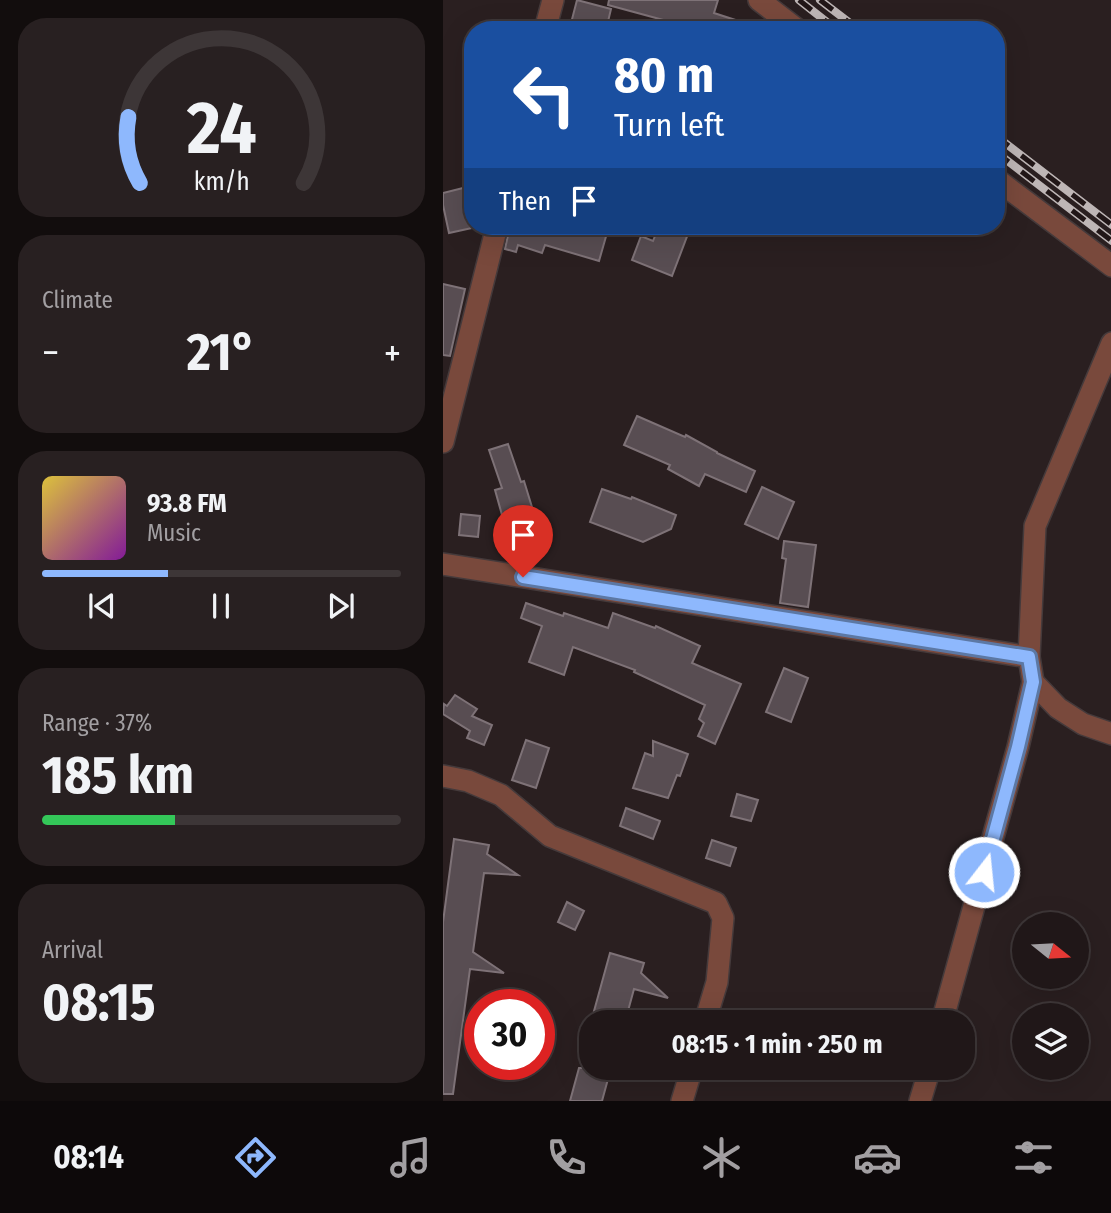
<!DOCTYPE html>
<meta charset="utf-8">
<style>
:root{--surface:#201718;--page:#282021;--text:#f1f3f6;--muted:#a29fa2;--line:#3d3637;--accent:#8eb8fd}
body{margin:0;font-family:"Fira Sans Condensed",sans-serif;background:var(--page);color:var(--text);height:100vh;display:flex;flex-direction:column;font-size:26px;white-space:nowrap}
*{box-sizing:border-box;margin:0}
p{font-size:23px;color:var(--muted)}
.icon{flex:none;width:38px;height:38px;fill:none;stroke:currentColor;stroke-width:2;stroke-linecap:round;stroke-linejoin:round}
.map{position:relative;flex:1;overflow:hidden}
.panel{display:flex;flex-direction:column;gap:18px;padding:18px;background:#120d0d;width:443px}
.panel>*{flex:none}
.top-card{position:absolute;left:21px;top:21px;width:541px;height:214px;border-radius:28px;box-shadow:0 7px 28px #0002,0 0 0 2px var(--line);background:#1a4fa0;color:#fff;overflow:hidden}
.needle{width:46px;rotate:108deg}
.tools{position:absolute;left:569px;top:912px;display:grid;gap:14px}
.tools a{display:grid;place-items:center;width:77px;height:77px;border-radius:50%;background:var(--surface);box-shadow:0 7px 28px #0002,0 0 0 2px var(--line);font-size:35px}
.speed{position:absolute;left:21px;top:989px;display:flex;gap:14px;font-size:35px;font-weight:700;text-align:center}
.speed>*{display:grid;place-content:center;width:91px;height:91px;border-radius:50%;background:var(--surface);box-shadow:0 7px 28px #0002,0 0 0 2px var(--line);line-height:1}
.speed .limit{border:10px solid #d22;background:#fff;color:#111}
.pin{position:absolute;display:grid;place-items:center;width:60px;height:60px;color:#fff;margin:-72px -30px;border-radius:50% 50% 50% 0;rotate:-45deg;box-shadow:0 0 7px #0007}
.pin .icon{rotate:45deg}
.me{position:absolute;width:77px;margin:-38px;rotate:16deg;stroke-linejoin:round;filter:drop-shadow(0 0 5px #0008)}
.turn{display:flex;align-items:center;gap:24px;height:147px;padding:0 35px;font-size:32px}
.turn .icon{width:91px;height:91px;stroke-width:2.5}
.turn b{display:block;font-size:49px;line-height:60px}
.then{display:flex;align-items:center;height:66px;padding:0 35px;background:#0003;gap:14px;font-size:26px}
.big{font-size:52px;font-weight:700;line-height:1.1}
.panel .widget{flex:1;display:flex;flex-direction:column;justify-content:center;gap:10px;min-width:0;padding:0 24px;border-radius:28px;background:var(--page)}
.panel .dial{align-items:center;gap:0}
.dial svg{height:182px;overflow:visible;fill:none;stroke:var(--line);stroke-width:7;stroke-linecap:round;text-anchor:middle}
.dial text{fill:var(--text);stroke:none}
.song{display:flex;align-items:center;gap:21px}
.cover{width:84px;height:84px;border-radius:10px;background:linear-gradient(135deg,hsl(50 70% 55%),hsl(290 70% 35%))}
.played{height:7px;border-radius:4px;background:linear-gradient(90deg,var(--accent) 35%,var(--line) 35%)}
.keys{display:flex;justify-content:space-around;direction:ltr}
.heat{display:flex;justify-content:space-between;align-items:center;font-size:38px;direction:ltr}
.charge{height:10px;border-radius:5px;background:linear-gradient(90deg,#34c759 37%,var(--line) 0)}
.trip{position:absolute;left:136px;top:1010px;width:396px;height:70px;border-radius:28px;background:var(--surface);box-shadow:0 7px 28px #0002,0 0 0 2px var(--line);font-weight:700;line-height:70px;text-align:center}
.tabs{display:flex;height:112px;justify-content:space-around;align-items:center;background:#0d090a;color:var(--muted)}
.tabs .icon{width:49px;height:49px}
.tabs .current{color:var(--accent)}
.tabs b{font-size:32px;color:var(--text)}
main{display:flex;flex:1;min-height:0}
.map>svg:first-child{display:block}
.building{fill:#584d52;stroke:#7e7277;stroke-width:2}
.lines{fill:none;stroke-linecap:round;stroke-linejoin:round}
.minor-casing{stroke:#453a3b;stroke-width:24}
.minor{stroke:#79493c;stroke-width:21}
.rail-casing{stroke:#beb6b6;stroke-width:8}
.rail{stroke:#211617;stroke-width:5;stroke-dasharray:16;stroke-linecap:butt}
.route-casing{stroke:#5c78a4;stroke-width:18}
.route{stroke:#8eb8fd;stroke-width:12}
</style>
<main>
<section class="panel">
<div class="widget dial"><svg viewBox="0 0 100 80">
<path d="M14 69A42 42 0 1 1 86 69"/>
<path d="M14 69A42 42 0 0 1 9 40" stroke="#8eb8fd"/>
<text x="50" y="56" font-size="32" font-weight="700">24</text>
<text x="50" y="72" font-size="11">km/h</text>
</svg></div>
<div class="widget"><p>Climate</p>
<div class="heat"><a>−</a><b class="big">21°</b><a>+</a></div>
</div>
<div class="widget">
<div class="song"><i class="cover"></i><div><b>93.8 FM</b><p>Music</p></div></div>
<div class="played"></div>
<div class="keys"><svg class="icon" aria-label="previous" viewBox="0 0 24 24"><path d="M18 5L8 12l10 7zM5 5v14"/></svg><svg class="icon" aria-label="pause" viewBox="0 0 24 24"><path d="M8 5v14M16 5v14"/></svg><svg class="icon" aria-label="next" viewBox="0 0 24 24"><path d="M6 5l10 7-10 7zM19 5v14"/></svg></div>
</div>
<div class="widget"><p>Range · 37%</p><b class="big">185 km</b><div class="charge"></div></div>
<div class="widget"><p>Arrival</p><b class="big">08:15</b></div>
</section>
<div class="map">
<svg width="669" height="1101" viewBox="0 0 669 1101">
<rect width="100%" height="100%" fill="#2a1f20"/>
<g class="building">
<polygon points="134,0 168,9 163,30 139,30 127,27"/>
<polygon points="166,0 275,0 271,13 314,27 313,30 233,30 235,24 165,5"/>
<polygon points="20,188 29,228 6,233 0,205 0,193"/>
<polygon points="67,226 166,226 156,261 102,245 99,253 75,245 73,252 62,249"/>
<polygon points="216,226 248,226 229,276 189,260 198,236 210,241"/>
<polygon points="0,284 22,289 7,356 0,355"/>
<polygon points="194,416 242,437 243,435 274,452 274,453 312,471 303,492 262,474 256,486 225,469 227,465 181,445"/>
<polygon points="65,444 78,482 81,481 96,530 66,540 52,490 59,488 46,450"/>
<polygon points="319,487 351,502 335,539 302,524"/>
<polygon points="159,489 188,499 189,497 233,515 228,529 200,542 147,522"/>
<polygon points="18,514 37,516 35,537 16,535"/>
<polygon points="341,541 373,545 365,607 337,603 343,559 339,558"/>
<polygon points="83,603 120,616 121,613 165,628 170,613 212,628 213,626 257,646 249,663 298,684 272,744 255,736 261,723 256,719 262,705 191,672 192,670 130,647 121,675 86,662 99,626 78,618"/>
<polygon points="341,668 365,678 348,722 323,712"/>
<polygon points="12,695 34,709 29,716 49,725 41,745 24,738 27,731 0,714 1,704 4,706"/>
<polygon points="83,740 106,748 93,788 69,780"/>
<polygon points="210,741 245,754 237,776 234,775 225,798 190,788 202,753 210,756"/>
<polygon points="294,794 315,800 308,821 288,816"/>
<polygon points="183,808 217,821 210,839 177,826"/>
<polygon points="11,839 46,845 44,854 75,875 41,873 30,952 61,973 27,969 10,1094 0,1094 0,922"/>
<polygon points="269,840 293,848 287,866 263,858"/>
<polygon points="124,902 141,911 132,930 115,922"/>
<polygon points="167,953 201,963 198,973 225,998 191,989 182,1022 148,1022"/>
<polygon points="136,1068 168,1068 159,1101 127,1101"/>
</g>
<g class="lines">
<g class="minor-casing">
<g id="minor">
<polyline points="316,0 355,30"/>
<polyline points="102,30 110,0"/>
<polyline points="553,179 669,266"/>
<polyline points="0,442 54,226"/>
<polyline points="0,564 586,657"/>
<polyline points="590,682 615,708 640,724 669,734"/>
<polyline points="0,776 25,781 58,795 107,836 273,903 280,918 274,982 262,1022"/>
<polyline points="499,1022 575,747 590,682 586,657 592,526 669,343"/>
<polyline points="239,1101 249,1068"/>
<polyline points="477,1101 487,1068"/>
</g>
</g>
<use href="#minor" class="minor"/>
<g class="rail-casing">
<g id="rail">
<polyline points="356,0 394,30"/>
<polyline points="377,0 416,30"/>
<polyline points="553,136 669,225"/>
<polyline points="553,152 669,241"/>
</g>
</g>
<use href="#rail" class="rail"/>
</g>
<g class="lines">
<g class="route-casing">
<polyline id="route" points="80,577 586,657 590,682 575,747 541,872"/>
</g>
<use href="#route" class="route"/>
</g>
</svg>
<div class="tools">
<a><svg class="needle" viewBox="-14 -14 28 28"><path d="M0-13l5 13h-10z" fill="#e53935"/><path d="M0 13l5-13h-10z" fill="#a29fa2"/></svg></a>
<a><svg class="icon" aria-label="layers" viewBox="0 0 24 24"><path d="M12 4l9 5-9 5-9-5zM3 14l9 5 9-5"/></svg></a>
</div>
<div class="speed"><div class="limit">30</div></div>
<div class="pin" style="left:80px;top:577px;background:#d93025"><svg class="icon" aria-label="arrive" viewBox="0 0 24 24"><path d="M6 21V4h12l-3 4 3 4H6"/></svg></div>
<svg class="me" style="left:541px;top:872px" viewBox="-20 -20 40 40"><circle r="17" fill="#8eb8fd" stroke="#fff" stroke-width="3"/><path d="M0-11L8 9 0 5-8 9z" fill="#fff"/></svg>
<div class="trip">08:15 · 1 min · 250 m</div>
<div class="top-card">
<div class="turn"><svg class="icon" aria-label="left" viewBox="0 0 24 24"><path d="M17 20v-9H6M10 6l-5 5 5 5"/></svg><div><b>80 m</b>Turn left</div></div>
<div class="then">Then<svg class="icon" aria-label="arrive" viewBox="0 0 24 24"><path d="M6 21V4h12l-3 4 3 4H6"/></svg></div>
</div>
</div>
</main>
<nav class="tabs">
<b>08:14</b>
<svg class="icon current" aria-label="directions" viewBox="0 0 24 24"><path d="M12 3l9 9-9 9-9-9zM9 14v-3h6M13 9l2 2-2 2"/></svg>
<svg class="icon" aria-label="music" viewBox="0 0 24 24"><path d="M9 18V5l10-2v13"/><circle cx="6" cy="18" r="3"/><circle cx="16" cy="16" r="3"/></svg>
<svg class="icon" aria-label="phone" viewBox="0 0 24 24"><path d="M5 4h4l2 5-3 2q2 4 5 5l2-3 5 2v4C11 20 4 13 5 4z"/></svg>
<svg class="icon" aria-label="climate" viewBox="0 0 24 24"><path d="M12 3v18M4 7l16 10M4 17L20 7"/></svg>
<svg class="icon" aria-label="car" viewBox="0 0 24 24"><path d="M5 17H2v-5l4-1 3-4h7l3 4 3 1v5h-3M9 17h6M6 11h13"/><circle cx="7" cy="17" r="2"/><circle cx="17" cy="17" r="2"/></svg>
<svg class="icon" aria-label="filters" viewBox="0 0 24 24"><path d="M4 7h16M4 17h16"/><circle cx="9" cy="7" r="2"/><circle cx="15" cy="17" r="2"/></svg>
</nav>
